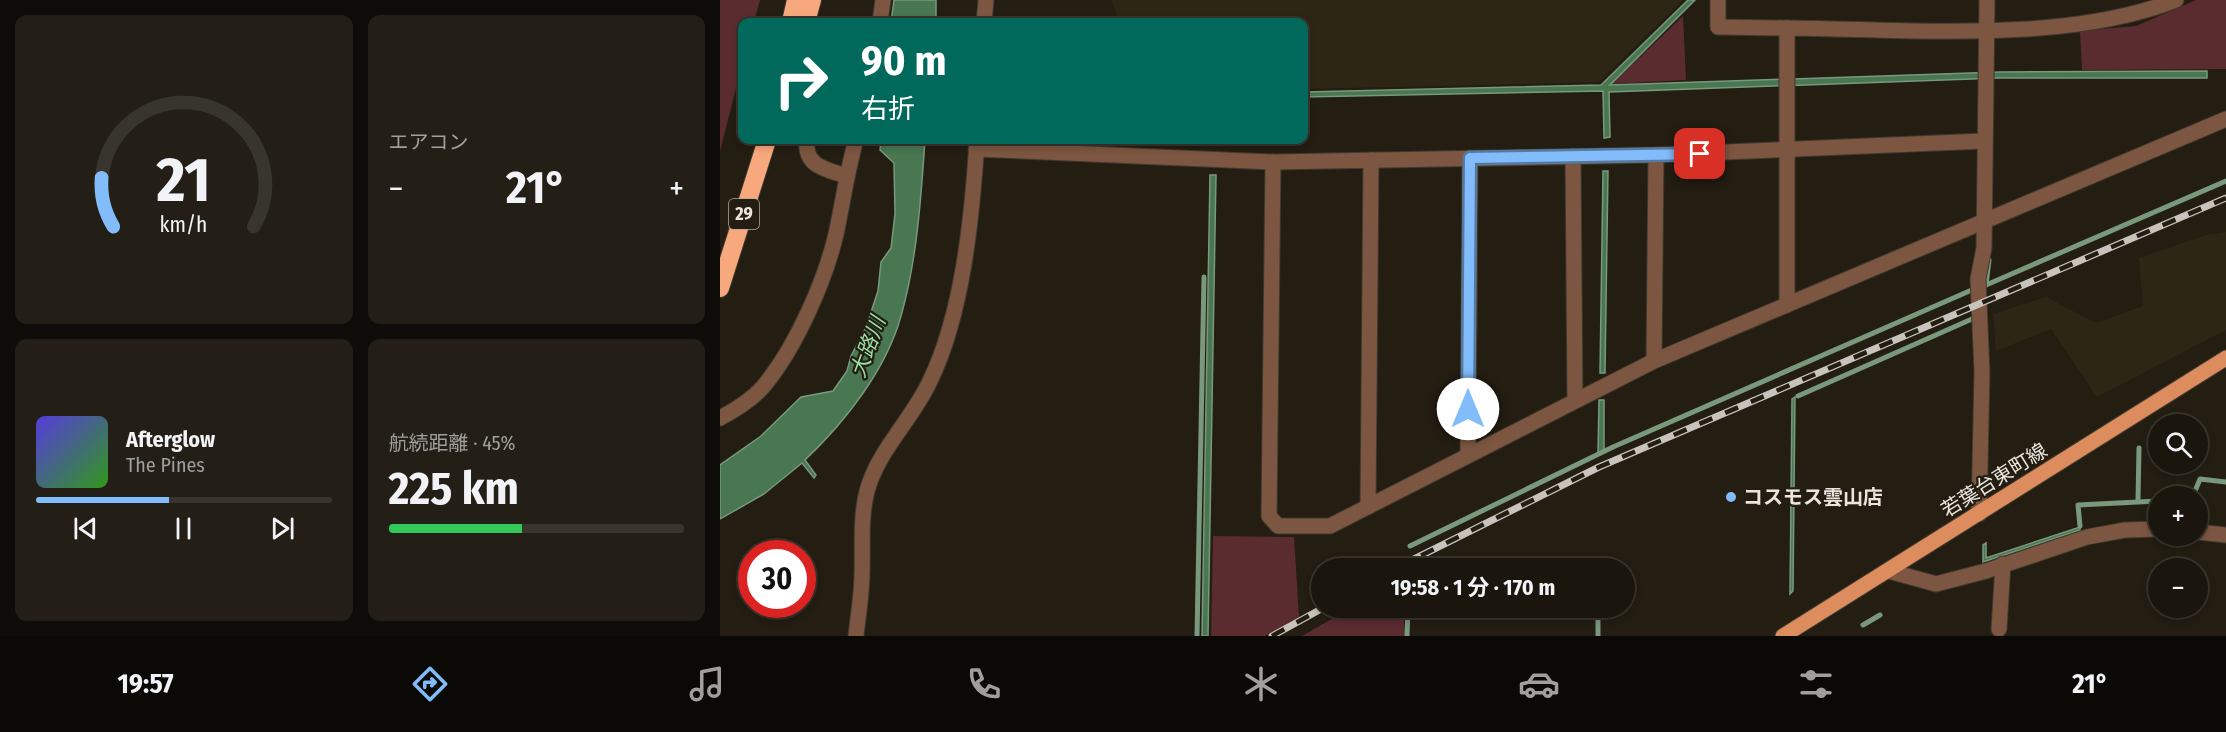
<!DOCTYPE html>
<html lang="ja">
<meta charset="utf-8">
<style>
:root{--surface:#1a160e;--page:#231f17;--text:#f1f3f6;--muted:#9f9f9e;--line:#38352e;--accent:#82bcfa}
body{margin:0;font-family:"Fira Sans Condensed","Noto Sans JP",sans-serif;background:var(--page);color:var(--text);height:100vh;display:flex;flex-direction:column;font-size:22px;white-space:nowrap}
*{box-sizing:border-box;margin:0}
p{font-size:20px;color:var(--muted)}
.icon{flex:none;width:33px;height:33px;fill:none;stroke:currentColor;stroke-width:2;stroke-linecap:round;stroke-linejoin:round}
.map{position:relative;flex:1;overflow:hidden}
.panel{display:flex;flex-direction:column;gap:15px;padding:15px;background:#0e0c08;width:720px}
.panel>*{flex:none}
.top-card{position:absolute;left:18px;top:18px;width:570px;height:126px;border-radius:12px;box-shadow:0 3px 9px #0003,0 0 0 2px var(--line);background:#00695c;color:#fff;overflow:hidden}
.fabs{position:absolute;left:1428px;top:414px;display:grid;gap:12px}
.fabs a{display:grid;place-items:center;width:60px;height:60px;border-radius:50%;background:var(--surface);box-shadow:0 3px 9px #0003,0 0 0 2px var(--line);font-size:30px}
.speed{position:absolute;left:18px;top:540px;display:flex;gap:12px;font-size:30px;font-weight:700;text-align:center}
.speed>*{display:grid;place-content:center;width:78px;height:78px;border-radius:50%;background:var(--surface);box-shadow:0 3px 9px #0003,0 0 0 2px var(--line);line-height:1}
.speed .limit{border:9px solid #d22;background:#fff;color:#111}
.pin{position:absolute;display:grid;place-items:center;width:51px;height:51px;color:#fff;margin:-26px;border-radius:12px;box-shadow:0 3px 9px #0006}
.me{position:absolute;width:66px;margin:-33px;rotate:0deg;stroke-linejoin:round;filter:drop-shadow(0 0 4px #0008)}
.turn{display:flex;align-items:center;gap:21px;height:126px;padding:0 24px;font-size:27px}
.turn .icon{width:78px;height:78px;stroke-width:2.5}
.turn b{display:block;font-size:42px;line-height:51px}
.big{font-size:45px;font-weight:700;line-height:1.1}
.panel .widget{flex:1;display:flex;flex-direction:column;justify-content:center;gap:9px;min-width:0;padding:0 21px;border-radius:12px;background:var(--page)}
.panel .dial{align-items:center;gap:0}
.dial svg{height:156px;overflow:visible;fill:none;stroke:var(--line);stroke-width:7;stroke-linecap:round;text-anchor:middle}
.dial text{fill:var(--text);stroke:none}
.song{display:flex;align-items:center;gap:18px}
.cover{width:72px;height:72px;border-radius:9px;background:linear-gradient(135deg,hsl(250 70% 55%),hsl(110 70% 35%))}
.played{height:6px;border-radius:3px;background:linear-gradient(90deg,var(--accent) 45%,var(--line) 45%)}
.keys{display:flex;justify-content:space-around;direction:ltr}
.heat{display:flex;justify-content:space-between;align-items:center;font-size:33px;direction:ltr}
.charge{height:9px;border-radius:4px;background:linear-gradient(90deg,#34c759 45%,var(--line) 0)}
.panel .tiles{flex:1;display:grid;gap:15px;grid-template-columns:repeat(2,1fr)}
.trip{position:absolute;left:591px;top:558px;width:324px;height:60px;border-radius:30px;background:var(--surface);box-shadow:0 3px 9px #0003,0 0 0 2px var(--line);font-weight:700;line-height:60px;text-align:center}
.menu{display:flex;height:96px;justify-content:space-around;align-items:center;background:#0a0906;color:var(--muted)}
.menu .icon{width:42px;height:42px}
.menu .selected{color:var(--accent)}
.menu b{font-size:27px;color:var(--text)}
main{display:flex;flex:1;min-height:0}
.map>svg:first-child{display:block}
.built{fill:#2e2615}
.green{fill:#5b2c2f}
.water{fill:#487752;stroke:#79987c;stroke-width:1.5}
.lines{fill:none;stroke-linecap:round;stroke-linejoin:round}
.stream{stroke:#79987c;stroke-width:5}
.minor-casing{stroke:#3f392f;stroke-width:17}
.major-casing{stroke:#3f392f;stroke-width:17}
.highway-casing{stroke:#3f392f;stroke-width:20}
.minor{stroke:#7c5640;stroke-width:15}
.major{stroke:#dd8c5e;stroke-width:15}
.highway{stroke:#f7a87d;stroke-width:18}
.rail-casing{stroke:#c8c3bc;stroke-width:7}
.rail{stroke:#231d12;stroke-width:4.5;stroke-dasharray:14;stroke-linecap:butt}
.route-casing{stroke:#547aa2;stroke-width:15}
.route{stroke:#82bcfa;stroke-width:10}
.poi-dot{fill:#82bcfa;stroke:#231d12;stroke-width:2}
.labels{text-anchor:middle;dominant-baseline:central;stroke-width:4.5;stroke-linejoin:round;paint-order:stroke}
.shield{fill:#231d12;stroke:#aeaaa2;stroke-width:1.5}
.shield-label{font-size:18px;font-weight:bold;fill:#eae6df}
.street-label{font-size:20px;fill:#eae6df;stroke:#231d12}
.poi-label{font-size:20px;font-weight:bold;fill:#eae6df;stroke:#231d12;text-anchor:start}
.water-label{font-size:21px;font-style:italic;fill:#97dfa6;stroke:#231d12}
</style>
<main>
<section class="panel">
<div class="tiles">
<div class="widget dial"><svg viewBox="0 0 100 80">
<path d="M14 69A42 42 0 1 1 86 69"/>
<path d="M14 69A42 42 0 0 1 8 44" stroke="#82bcfa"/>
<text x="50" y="56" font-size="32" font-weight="700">21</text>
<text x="50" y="72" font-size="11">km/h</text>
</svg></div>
<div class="widget"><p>エアコン</p>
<div class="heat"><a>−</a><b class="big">21°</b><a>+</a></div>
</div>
<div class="widget">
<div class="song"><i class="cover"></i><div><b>Afterglow</b><p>The Pines</p></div></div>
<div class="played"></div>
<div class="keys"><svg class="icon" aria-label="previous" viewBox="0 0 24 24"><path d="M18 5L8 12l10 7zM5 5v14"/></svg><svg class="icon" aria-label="pause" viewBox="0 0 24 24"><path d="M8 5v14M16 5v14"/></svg><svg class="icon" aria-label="next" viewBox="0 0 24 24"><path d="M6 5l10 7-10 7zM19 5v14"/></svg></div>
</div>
<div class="widget"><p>航続距離 · 45%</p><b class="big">225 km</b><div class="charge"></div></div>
</div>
</section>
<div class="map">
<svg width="1506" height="636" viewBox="0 0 1506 636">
<rect width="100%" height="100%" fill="#231d12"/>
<g class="built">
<polygon points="391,0 963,0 879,82 584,89 584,22 400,22"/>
<polygon points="1506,232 1506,330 1377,397 1331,329 1276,351 1273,314 1326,297 1376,323 1423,306 1419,258 1486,235"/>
</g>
<g class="green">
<polygon points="0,0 40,0 34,22 22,22 22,65 0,151"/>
<polygon points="1476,0 1506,0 1506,69 1362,70 1360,31 1416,26"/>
<polygon points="963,16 966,80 892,84"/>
<polygon points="493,536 574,537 579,617 545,636 491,636"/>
<polygon points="631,608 683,608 685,636 582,636"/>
</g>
<g class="water">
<polygon points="174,0 216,0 216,22 171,22"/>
<polygon points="968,0 975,0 890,85 1280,72 1487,71 1487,78 1279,78 889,92 890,137 884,138 883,91 584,97 584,92 881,85"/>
<path d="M161,140H205C201,198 197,260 181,316C166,370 125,422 85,460L96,475L94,478L82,463L44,494L0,519V465L41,436L81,397L113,391L127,371L131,356L146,327L158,291L161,262L171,248L175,214L174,163L160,150Z"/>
<polygon points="883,171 888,171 885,373 880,373"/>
<polygon points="490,175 496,175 488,636 482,636"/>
<polygon points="1075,397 1073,591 1070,594 1072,399"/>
<polygon points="879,400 884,400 884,450 878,453"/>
<polygon points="1360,527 1360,530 1263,562 1263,545 1266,543 1266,558"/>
</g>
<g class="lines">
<g class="stream">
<polyline points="1266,285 1506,181"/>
<polyline points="1266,285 1269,260"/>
<polyline points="1078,396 1252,319"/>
<polyline points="1473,496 1480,479 1506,482"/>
<polyline points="1418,500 1419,448"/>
<polyline points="1360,526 1358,505 1438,501"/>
<polyline points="690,546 893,447 1254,289"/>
<polyline points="1143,625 1160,615"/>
<polyline points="477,636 484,277"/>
<polyline points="687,636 688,608"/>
<polyline points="878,636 878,608"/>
</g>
<g class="minor-casing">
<g id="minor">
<polyline points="998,0 998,27 1067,28"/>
<polyline points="160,22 163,0"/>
<polyline points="264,22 266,0"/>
<path d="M87,140C84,166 105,169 126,176"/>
<polyline points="256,149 553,162 936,155 1264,141"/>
<polyline points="853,156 855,399"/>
<polyline points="553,162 549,516 558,526 610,526 934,361 1506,119"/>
<path d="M1067,305V28C1187,29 1344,44 1456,0"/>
<polyline points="934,361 936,155"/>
<path d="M0,418C17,409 35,398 47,382C77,344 105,281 116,234C123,202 127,171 136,140"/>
<polyline points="748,455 750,158"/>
<polyline points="648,507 651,160"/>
<polyline points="1259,514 1262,372 1258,279 1264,248 1267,0"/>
<polyline points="1478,532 1506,535"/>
<polyline points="1169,571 1216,584 1266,571 1367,537 1405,530 1438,529"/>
<polyline points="1279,629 1283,564"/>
<path d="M136,636C138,615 142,594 142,573C143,545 140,519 147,491C158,450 192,420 210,381C243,313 252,217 257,141"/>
</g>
</g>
<g class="major-casing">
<polyline id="major" points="1063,636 1506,358"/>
</g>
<g class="highway-casing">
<g id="highway">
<polyline points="71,22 76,0"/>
<polyline points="86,22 92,0"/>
<polyline points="0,288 47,140"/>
</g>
</g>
<use href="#minor" class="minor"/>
<use href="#major" class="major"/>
<use href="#highway" class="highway"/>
<g class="rail-casing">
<g id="rail">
<polyline points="676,568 879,467 1506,198"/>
<polyline points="552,636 603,608"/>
</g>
</g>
<use href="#rail" class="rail"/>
</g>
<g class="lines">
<g class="route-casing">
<polyline id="route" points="748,409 750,158 980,154"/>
</g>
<use href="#route" class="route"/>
</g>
<circle class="poi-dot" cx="1011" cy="497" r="6"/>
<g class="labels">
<rect class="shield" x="9" y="199" width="30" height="30" rx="4.5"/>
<g class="shield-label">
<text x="24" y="214">29</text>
</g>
<g class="street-label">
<text transform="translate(1274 480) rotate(-32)">若葉台東町線</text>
</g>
<g class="poi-label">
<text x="1023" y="497">コスモス雲山店</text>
</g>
<g class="water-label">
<text transform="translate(148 347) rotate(-70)">大路川</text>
</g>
</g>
</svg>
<div class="fabs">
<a><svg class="icon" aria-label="search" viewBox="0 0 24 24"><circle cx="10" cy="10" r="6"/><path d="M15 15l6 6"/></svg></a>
<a>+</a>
<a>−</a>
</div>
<div class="speed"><div class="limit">30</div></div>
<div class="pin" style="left:980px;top:154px;background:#d93025"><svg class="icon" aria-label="arrive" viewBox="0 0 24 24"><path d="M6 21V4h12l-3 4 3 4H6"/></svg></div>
<svg class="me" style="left:748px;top:409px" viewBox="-20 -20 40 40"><circle r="19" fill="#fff"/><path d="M0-13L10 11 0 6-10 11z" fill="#82bcfa"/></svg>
<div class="trip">19:58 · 1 分 · 170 m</div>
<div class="top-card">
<div class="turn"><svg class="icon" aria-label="right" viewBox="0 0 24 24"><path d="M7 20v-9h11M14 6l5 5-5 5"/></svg><div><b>90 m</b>右折</div></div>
</div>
</div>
</main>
<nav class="menu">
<b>19:57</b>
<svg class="icon selected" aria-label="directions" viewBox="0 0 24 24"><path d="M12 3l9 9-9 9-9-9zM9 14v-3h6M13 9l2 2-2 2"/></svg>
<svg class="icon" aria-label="music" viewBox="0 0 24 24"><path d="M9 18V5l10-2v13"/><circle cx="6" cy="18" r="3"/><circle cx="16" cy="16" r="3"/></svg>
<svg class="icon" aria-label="phone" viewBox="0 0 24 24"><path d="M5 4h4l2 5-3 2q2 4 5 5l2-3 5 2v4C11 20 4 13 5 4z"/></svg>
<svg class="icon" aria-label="climate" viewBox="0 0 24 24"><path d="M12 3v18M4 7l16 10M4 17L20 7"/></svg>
<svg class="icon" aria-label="car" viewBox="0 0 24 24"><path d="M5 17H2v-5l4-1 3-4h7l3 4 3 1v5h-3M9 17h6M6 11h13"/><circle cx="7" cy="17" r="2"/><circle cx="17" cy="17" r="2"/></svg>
<svg class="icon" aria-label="filters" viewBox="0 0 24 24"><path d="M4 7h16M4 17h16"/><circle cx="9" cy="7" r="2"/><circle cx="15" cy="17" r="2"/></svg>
<b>21°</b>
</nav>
